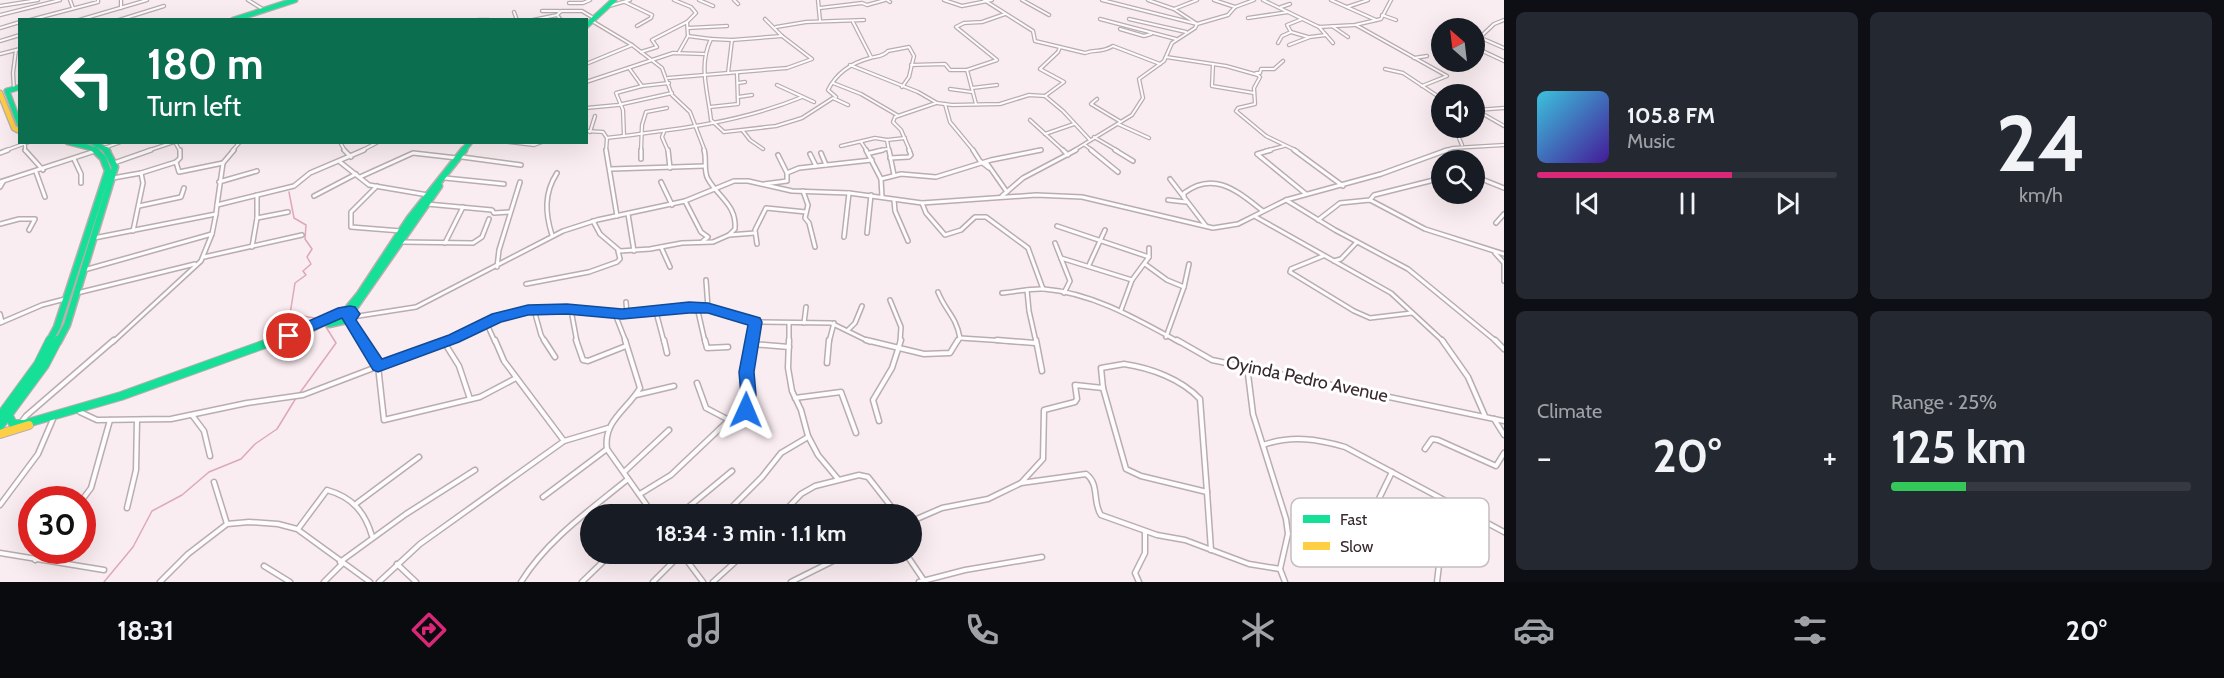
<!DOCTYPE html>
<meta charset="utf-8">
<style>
:root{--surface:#171b24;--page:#242831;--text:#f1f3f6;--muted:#9ea1a6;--line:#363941;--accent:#db2777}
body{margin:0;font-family:Cabin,sans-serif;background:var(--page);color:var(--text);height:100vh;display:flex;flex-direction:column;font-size:22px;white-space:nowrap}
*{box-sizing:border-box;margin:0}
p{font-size:20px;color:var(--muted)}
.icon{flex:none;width:33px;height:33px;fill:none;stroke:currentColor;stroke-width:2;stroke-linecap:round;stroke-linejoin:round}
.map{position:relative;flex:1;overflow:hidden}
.side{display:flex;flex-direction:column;gap:12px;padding:12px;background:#0d0f14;width:720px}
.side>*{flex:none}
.banner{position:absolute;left:18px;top:18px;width:570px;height:126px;border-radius:0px;box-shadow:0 6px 24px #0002;background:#0b6e4f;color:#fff;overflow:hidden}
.needle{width:39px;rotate:332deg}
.controls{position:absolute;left:1431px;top:18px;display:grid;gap:12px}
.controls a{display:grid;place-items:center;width:54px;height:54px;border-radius:50%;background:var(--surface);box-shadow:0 6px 24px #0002;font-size:30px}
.speed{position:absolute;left:18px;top:486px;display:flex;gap:12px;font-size:30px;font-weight:700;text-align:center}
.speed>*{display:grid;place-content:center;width:78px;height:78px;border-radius:50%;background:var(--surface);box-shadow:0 6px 24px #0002;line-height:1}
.speed .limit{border:9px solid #d22;background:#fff;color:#111}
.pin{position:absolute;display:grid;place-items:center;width:51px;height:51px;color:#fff;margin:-26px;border:3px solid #fff;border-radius:50%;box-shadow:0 2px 6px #0007}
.me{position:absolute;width:66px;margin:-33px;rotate:1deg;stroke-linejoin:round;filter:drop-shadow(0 0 4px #0008)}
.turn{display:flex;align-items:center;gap:21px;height:126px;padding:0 30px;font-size:27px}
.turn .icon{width:78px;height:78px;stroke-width:2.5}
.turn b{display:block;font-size:42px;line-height:51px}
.big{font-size:45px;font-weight:800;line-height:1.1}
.side .card{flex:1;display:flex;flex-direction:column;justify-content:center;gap:9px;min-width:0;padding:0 21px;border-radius:9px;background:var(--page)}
.side .dial{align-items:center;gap:0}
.dial b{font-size:78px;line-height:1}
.song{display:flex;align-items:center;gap:18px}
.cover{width:72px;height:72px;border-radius:9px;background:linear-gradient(135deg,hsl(190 70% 55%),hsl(260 70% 35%))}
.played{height:6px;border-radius:3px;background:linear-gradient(90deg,var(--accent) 65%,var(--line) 65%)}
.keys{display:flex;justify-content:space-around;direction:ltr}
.heat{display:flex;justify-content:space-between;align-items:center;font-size:33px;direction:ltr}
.charge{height:9px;border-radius:4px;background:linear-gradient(90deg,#34c759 25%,var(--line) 0)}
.side .tiles{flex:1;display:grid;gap:12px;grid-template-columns:repeat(2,1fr)}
.trip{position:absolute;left:580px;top:504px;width:342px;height:60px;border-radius:30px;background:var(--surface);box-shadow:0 6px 24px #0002;font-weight:800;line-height:60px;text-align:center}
.dock{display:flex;height:96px;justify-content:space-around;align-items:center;background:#090b0e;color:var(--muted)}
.dock .icon{width:42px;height:42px}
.dock .on{color:var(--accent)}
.dock b{font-size:27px;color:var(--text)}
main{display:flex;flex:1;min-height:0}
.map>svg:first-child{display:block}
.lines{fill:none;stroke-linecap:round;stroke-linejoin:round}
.stream{stroke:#dda8b7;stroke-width:1.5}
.street-far2-casing{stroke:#b9adb0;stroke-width:4.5}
.street-far1-casing{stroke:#b9adb0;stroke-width:6}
.street-casing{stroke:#b9adb0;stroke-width:7}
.fast-far2-casing{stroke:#b9adb0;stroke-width:7}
.fast-far1-casing{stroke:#b9adb0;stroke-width:9}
.fast-casing{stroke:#b9adb0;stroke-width:10}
.slow-far1-casing{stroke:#b9adb0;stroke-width:7}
.slow-casing{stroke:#b9adb0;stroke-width:10}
.street-far2{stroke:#fefcfd;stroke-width:2}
.street-far1{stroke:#fefcfd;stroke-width:3}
.street{stroke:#fefcfd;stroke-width:4}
.fast-far2{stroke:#16e098;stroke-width:4.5}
.fast-far1{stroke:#16e098;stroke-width:6}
.fast{stroke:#16e098;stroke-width:8}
.slow-far1{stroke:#ffcf43;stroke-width:4.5}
.slow{stroke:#ffcf43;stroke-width:8}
.route{fill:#1a73e8;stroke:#114b97;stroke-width:1.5}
.labels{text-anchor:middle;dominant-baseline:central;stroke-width:6;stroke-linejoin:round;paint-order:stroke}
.street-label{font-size:18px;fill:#382a2e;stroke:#fff}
.key{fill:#fff;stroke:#c3bfc0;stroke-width:1.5}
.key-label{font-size:16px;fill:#382a2e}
</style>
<main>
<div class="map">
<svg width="1504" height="582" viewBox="0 0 1504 582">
<rect width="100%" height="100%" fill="#faedf1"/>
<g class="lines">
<g class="stream">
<polyline points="289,192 294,218 306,225 305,239 312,249 307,257 311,264 303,271 306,275 295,283 290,314 321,319 336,343 299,394"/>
<polyline points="104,582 133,547 152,511 182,495 209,472 241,459 255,444 277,429 296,398"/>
</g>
<g class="street-far2-casing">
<g id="street-far2">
<polyline points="70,0 73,8"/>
<polyline points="121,0 121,8"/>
<polyline points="248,0 264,10"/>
<polyline points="699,0 713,6"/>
<polyline points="734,0 738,4"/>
<polyline points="818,0 820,21"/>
<polyline points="887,0 890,2"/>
<polyline points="944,0 962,6 992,0"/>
<path d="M984,0L1033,31L1035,41L1085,53C1097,48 1099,54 1113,46L1160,64"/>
<polyline points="1022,0 1049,15"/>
<polyline points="1102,0 1197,24 1228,15 1235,7 1254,0"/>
<polyline points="1148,0 1174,9 1197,24"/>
<polyline points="1214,0 1235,7"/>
<polyline points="1263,0 1319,27 1355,25 1381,19 1391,0"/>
<polyline points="1331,0 1376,20"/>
<polyline points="625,2 652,15 651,18 637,26"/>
<polyline points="569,3 583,3 590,0"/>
<polyline points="0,6 38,0"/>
<polyline points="609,6 630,0"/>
<polyline points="1281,7 1290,4"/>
<polyline points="1347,7 1368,0"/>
<polyline points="820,8 862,3 867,5 885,0"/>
<polyline points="1174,9 1197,0"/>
<polyline points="542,11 559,11"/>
<polyline points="514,12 517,20"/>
<polyline points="0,15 60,0"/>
<polyline points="557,15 561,20"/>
<polyline points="1382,15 1396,20"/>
<polyline points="1248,18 1288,12"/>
<polyline points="1100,19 1176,39"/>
<polyline points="1129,19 1186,32"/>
<polyline points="30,20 98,2 98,0"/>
<polyline points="79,20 147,0"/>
<polyline points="119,20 164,6"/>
<polyline points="478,20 489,20"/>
<polyline points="533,20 557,15 561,11 582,11 592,17"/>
<polyline points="592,21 632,45 662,68 672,95 690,112 705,151"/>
<polyline points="853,22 871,57"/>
<polyline points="1356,25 1447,76 1422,86"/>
<polyline points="1332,26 1348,37"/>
<polyline points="776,27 806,22 864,20"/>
<polyline points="1319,27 1333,43"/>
<polyline points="0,28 20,22"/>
<polyline points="688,28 727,26"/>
<polyline points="1120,29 1144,36 1151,34"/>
<polyline points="1291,32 1308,37"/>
<path d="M688,36L711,39C698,66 708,91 711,120L724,132L776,126L802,118L833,98L848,105"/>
<polyline points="1481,38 1504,48"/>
<polyline points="711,39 732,40 782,36"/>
<polyline points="0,41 20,35"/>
<polyline points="1278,43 1282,36 1291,32 1287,25 1302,19"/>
<polyline points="1474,43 1494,24 1504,20"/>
<polyline points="1289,45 1310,37 1326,35"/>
<polyline points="1474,47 1504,61"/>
<polyline points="641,52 657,47 652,40 687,22 696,13 691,7 674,0"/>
<polyline points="679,52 688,36 687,22"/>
<polyline points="0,54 20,49"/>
<polyline points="1166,57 1226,66 1258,75 1260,77 1254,88 1255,104 1238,108 1236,111 1266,136 1297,151"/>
<polyline points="1414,58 1427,56"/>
<polyline points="586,64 632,45"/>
<polyline points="1213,64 1212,86 1254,93"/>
<polyline points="850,65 918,92 937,103 952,105 1000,104 1029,95 1045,96 1064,82 1040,69 1058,52 1060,47"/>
<polyline points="911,65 945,64 950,70 967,70"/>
<polyline points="629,68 642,86"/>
<polyline points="1385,69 1403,73 1442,99"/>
<polyline points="728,73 732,40"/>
<polyline points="1256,73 1260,73 1261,69 1274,69 1283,61"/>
<polyline points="668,78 787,68 812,59 782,36 765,19"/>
<polyline points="586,82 673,53 704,54"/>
<polyline points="738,83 745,82"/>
<polyline points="833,83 861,94 897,115"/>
<polyline points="777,85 814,102"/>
<polyline points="972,88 997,85"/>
<polyline points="14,89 13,73 16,50"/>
<polyline points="950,89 972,92"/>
<polyline points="1045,96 1063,111 1090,140"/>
<polyline points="738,97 752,95"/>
<path d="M836,97L828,90C837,72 851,63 870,58C877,56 883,57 888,51L909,47L914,56L909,77L902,87"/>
<polyline points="1097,99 1091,104 1121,122"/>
<polyline points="945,104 950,122 974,151"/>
<polyline points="976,104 967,70 997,60 956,27 964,23 982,22 1005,14"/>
<polyline points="710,107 738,104 737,73"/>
<polyline points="586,108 618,105 672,93"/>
<polyline points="1476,110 1504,126"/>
<polyline points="1476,110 1504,108"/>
<polyline points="1030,120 1064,151"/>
<polyline points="1118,124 1149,138"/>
<polyline points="1462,128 1459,138 1462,145"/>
<polyline points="586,131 603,132 607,138"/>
<polyline points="743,131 750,140 763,149"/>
<polyline points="590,132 595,116"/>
<polyline points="664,132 662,137 668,151"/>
<polyline points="1045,134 1074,124"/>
<polyline points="624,136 623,110 616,93 642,86 669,83"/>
<polyline points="1094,137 1118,151"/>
<path d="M607,138C674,130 739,123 802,97"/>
<polyline points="175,142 180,151"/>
<polyline points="340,142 345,151"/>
<polyline points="509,142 534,145 542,142"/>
<polyline points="861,142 867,151"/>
<polyline points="25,145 25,151"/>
<polyline points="1085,145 1093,151"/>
<polyline points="841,146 875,138 887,140"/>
<polyline points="104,148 121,142"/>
<polyline points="4,151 29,142"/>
<polyline points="147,151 174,142"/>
<polyline points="232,151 240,142"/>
<polyline points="361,151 378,142"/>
<polyline points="606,151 607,138"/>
<polyline points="641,151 642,125 646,112 667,108"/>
<polyline points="876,151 887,149"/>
<polyline points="889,151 887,140 905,138"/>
<polyline points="910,151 901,130 893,122 895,117 936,103"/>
<polyline points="1034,151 1041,150"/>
<polyline points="1073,151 1132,115 1143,98 1139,79 1164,61 1172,43 1195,28 1197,24"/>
<polyline points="1265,151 1284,146"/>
<polyline points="1443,151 1453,148 1504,145"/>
</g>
</g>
<g class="street-far1-casing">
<g id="street-far1">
<polyline points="25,150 43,170"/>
<polyline points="344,150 351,157"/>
<polyline points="606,150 617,216"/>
<polyline points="668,150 670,168"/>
<path d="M704,150C707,159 703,171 708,179C718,197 737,205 735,229L729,235"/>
<polyline points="866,150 881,179"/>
<polyline points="889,150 894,175"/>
<polyline points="973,150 980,161 989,168"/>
<polyline points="1063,150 1068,155"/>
<polyline points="1091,150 1118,172"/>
<polyline points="1115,150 1133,161"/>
<polyline points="1271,150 1257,154 1306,194"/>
<polyline points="1294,150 1343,186"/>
<polyline points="0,153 8,150"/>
<polyline points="821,153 826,165"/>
<polyline points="870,153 883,150"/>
<polyline points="810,154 816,166"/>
<polyline points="778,155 787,173"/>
<polyline points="462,157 521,165"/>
<polyline points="890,158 909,157 911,155 909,150"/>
<polyline points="74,159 81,174 81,183"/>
<polyline points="641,159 641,150"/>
<polyline points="176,162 179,172 223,163"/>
<polyline points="340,162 369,185 428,195"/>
<polyline points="986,162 1007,192"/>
<polyline points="114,163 151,150"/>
<polyline points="611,169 705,166"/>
<polyline points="36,172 45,197"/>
<polyline points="141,173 176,162 180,158 180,150"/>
<polyline points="1474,176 1504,188"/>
<polyline points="360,177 413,153 457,158"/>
<polyline points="113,178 141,173 143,183 133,231"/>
<polyline points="445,178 504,184"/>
<polyline points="1170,179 1206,226"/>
<polyline points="0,182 95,151"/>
<polyline points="219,182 257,171"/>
<polyline points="661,182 672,205"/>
<polyline points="764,184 787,181 787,173 799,168 872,160"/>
<polyline points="377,186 351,212 351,227 401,231"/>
<polyline points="0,187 3,182"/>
<polyline points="803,191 808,205 805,218 809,223 815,247"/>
<polyline points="314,196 356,174"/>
<polyline points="1002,196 1023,178 1076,150"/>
<polyline points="882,197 881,179 901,174 936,177 991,160 1041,150"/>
<path d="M1184,198V193C1215,170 1238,192 1263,211"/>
<polyline points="894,200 895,211 908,241"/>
<polyline points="1168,200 1186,202"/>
<polyline points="1286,200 1335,230 1408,269 1497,342"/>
<polyline points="1370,200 1374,195 1442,178"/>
<polyline points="685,201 701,232 708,237 703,241"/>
<polyline points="922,203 926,213 945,235 961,230 975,217 986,217 1028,248 1043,289"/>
<polyline points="427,204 492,210 494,213 510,212"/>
<polyline points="217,205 223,163 234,150"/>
<polyline points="139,206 181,197 184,188"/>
<polyline points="216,214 217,205 294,186 310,173 364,150"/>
<polyline points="628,214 634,251"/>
<polyline points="1256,217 1391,293 1444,342"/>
<polyline points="257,218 288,212"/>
<polyline points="1318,220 1340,203 1370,200 1425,229 1504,254"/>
<polyline points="593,221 600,234 620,251 650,249 682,243 713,242 729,235 755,233"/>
<polyline points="1496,223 1504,214"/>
<polyline points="0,224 19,219 35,219 29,230"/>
<polyline points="1057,226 1149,257"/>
<polyline points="867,233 871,195"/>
<path d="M552,235C545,213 544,193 557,173"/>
<polyline points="844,237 849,193"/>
<polyline points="94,238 216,214 212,234"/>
<polyline points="401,242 473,243 482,237 489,219"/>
<polyline points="445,243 463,207"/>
<polyline points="1055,243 1070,281 1064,293"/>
<polyline points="757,244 755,230 766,208 806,212"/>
<polyline points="252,247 257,218 257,195"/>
<polyline points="661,247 670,267"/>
<polyline points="1495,253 1504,263 1504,281"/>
<polyline points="1323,256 1291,269 1290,272 1354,311 1370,318 1412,313"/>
<polyline points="204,257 302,235"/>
<polyline points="1061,258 1132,280"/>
<polyline points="1334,261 1341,259 1357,242"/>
<polyline points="1145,264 1167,280 1184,287"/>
<polyline points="1089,265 1105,230"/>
<polyline points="497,267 499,250 520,182"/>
<polyline points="84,270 212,234 201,261 113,342"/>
<polyline points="706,280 708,308"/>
<polyline points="526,284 589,272 617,262 620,259 618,251"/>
<polyline points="1027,290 1029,311 1036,342"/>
<path d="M938,292C946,312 956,316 960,338L957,342"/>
<polyline points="77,293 195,264"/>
<path d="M1002,293C1015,292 1031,288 1044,289C1093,293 1137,319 1179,342"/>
<polyline points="890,300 901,327 900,342"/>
<polyline points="626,302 627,314"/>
<polyline points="697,307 705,342"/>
<polyline points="534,310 541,335 545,342"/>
<polyline points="571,310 577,342"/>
<polyline points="1121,310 1132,280 1149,257 1149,248"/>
<polyline points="656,312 664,342"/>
<polyline points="0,314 2,322"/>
<polyline points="615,314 626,342"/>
<polyline points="352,317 416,307 563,231 597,220 685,201 734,181 748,181 792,191 849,193 922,203 1036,195 1082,197 1213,228 1238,224 1286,200 1381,174 1447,150"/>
<polyline points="348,319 363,342"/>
<polyline points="486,322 495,342"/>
<polyline points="0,323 42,305 65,299"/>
<polyline points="804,323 806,307"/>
<polyline points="848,330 855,323 862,306"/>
<polyline points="1166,337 1184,287 1189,264"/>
<polyline points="960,338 1020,342"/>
<polyline points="444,342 497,317 528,310 567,309 622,314 697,307 755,322 831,323 870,342"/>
<polyline points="751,342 755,322"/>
<polyline points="789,342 789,323"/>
<polyline points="829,342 834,323"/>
</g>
</g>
<g class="street-casing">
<g id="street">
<polyline points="362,340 378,366 384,420 480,397 516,378"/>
<polyline points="544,340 555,357"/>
<polyline points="576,340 583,360 588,361 626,346"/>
<path d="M625,340L640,388C627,410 603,421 607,449L653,514"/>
<polyline points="664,340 667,353"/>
<polyline points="705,340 707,348 728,347"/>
<polyline points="789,340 788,368 792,391 801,410 808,436 818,455 838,479"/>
<polyline points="866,340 924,354 950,353 958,340"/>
<polyline points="997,340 1035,343"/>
<polyline points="1036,340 1042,371"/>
<polyline points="1177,340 1212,360 1504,421"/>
<polyline points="1442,340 1468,377 1485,416"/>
<polyline points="1495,340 1504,349"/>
<polyline points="444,342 459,366 470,399"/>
<polyline points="752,344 789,347"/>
<polyline points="827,363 829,340"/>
<path d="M1124,364C1151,368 1181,379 1200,399L1207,492L1141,476L1126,469L1103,388L1101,368Z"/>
<polyline points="1247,366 1253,414 1286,519 1288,534 1280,569 1285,582"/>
<polyline points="697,383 706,408 729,420"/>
<polyline points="636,395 674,386"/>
<polyline points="795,398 841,392 856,433"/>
<polyline points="80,412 97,420 171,419 247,403 303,395 447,340"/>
<polyline points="192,415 204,431 210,456"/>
<polyline points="1494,419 1504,435"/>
<polyline points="879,421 873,400 892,368 901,340"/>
<polyline points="20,424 26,416 114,340"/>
<polyline points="564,441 608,428"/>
<path d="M1263,445C1291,435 1318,439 1345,447L1504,532"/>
<polyline points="1425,449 1432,439 1438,440 1496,466 1504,453"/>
<polyline points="624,472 669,430"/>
<polyline points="214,482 227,524"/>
<polyline points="1021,483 1043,459 1044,410 1075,402 1077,399 1075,385 1103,388"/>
<polyline points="1207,492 1211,550"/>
<polyline points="640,494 671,475 729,420 746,410 749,395 746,372 752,340"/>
<polyline points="543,497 607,449"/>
<polyline points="82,500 91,488 110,420"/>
<polyline points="357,503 419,457"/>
<polyline points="0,505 38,454 53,419"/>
<polyline points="127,508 136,470 137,420"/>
<polyline points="680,514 732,471"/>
<polyline points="725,514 762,477 781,453 808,437"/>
<polyline points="782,514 801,494 815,486 859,475 868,477 897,514"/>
<path d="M912,521L942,508L988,499L1021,483L1086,474C1100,484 1092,502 1101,515L1157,535L1185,540L1249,564L1280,569"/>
<path d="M298,529L327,490C352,497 365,512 372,536"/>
<polyline points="0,553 104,570"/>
<polyline points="682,554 703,582"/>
<polyline points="906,554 925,582"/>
<polyline points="1352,554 1392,472"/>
<polyline points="35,560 42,550"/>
<polyline points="340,562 406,514 475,470"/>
<polyline points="397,564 416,582"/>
<polyline points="264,566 290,582"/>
<polyline points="160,582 188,554 227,524 249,522 278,524 297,529 370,582"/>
<polyline points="324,582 343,563"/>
<polyline points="379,582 420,544 564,441 504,361 495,340"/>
<path d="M521,582C547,540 590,510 628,479"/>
<polyline points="582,582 611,554"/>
<polyline points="653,582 681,554"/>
<polyline points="713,582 744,554"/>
<polyline points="791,582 847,554"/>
<polyline points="919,582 965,570 1042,557"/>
<polyline points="1139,582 1135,573 1145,553 1145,532"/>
<polyline points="1437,582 1439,565 1459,509"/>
</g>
</g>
<g class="fast-far2-casing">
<g id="fast-far2">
<polyline points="233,20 295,0"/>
<polyline points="586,26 614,0"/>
<polyline points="7,91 20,126"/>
<polyline points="7,91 20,87"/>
<polyline points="68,142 88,147 97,151"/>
<polyline points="92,142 108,151"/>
<polyline points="463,151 470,142"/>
</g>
</g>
<g class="fast-far1-casing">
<g id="fast-far1">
<polyline points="346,311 360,294 410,218 464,150"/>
<polyline points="352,311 439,186"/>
<polyline points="49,342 57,327 108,171 103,158 95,150"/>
<polyline points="58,342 67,325 115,167 106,150"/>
<polyline points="272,342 314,327 343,311 350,311 353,314 347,320 329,324 340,314"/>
</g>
</g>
<g class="fast-casing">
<g id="fast">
<polyline points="8,414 13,424 24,424 121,396 276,340"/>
<polyline points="0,416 38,364 50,340"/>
<polyline points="0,426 45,365 58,340"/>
</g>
</g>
<g class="slow-far1-casing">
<polyline id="slow-far1" points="0,93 14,128 20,131"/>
</g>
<g class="slow-casing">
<polyline id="slow" points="0,434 29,425"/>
</g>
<use href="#street-far2" class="street-far2"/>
<use href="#street-far1" class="street-far1"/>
<use href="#street" class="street"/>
<use href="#fast-far2" class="fast-far2"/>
<use href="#fast-far1" class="fast-far1"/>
<use href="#fast" class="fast"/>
<use href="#slow-far1" class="slow-far1"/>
<use href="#slow" class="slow"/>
</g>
<polygon class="route" points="689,302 708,303 760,318 762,322 754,372 756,395 752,414 746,416 741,414 739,410 741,395 739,372 748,325 708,313 689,313 622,319 567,314 528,315 501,322 459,342 378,372 373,370 342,318 289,341 282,336 284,332 338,308 350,306 355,307 360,314 356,320 382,359 449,335 492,314 528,305 567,304 622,309"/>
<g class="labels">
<g class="street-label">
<text transform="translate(1307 379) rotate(12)">Oyinda Pedro Avenue</text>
</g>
</g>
<rect x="1291" y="498" width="198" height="69" rx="9" class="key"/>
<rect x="1303" y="515" width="27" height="8" fill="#16e098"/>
<rect x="1303" y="542" width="27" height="8" fill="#ffcf43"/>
<g class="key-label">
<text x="1340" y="525">Fast</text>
<text x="1340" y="552">Slow</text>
</g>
</svg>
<div class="controls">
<a><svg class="needle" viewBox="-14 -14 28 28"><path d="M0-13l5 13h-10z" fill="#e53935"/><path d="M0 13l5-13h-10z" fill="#9ea1a6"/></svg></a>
<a><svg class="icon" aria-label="sound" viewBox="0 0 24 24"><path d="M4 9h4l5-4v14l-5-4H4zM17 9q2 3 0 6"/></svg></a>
<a><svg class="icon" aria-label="search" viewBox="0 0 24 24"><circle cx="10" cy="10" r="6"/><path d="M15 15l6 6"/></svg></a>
</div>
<div class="speed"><div class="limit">30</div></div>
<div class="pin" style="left:289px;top:336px;background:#d93025"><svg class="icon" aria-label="arrive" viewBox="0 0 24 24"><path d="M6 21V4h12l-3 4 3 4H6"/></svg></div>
<svg class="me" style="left:746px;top:410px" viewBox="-20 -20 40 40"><path d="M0-17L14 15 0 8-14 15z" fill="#1a73e8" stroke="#fff" stroke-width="4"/></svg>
<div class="trip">18:34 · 3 min · 1.1 km</div>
<div class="banner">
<div class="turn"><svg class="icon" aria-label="left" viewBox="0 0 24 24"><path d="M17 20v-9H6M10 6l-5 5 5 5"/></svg><div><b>180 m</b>Turn left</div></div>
</div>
</div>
<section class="side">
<div class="tiles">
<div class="card">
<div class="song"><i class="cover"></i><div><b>105.8 FM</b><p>Music</p></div></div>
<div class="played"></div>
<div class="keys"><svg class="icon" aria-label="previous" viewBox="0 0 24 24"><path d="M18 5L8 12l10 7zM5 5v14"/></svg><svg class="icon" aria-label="pause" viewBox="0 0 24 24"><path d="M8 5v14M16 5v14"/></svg><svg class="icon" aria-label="next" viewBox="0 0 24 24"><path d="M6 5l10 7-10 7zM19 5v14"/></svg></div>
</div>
<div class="card dial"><b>24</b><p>km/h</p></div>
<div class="card"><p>Climate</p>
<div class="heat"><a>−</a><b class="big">20°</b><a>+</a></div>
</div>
<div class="card"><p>Range · 25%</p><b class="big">125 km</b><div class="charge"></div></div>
</div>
</section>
</main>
<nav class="dock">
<b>18:31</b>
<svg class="icon on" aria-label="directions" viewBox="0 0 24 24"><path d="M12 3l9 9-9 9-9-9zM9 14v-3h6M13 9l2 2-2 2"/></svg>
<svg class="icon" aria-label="music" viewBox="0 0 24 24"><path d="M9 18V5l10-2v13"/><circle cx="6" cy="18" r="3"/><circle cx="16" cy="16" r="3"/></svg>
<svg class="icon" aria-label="phone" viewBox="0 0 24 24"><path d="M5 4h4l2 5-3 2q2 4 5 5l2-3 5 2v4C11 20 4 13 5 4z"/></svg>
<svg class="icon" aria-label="climate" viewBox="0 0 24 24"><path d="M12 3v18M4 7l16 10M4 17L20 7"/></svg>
<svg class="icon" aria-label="car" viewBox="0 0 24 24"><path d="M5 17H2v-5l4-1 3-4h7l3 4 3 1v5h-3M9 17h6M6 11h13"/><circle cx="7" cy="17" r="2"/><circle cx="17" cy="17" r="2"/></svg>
<svg class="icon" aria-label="filters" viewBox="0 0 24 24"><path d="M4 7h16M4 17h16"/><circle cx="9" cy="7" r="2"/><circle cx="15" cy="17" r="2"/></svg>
<b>20°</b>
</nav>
